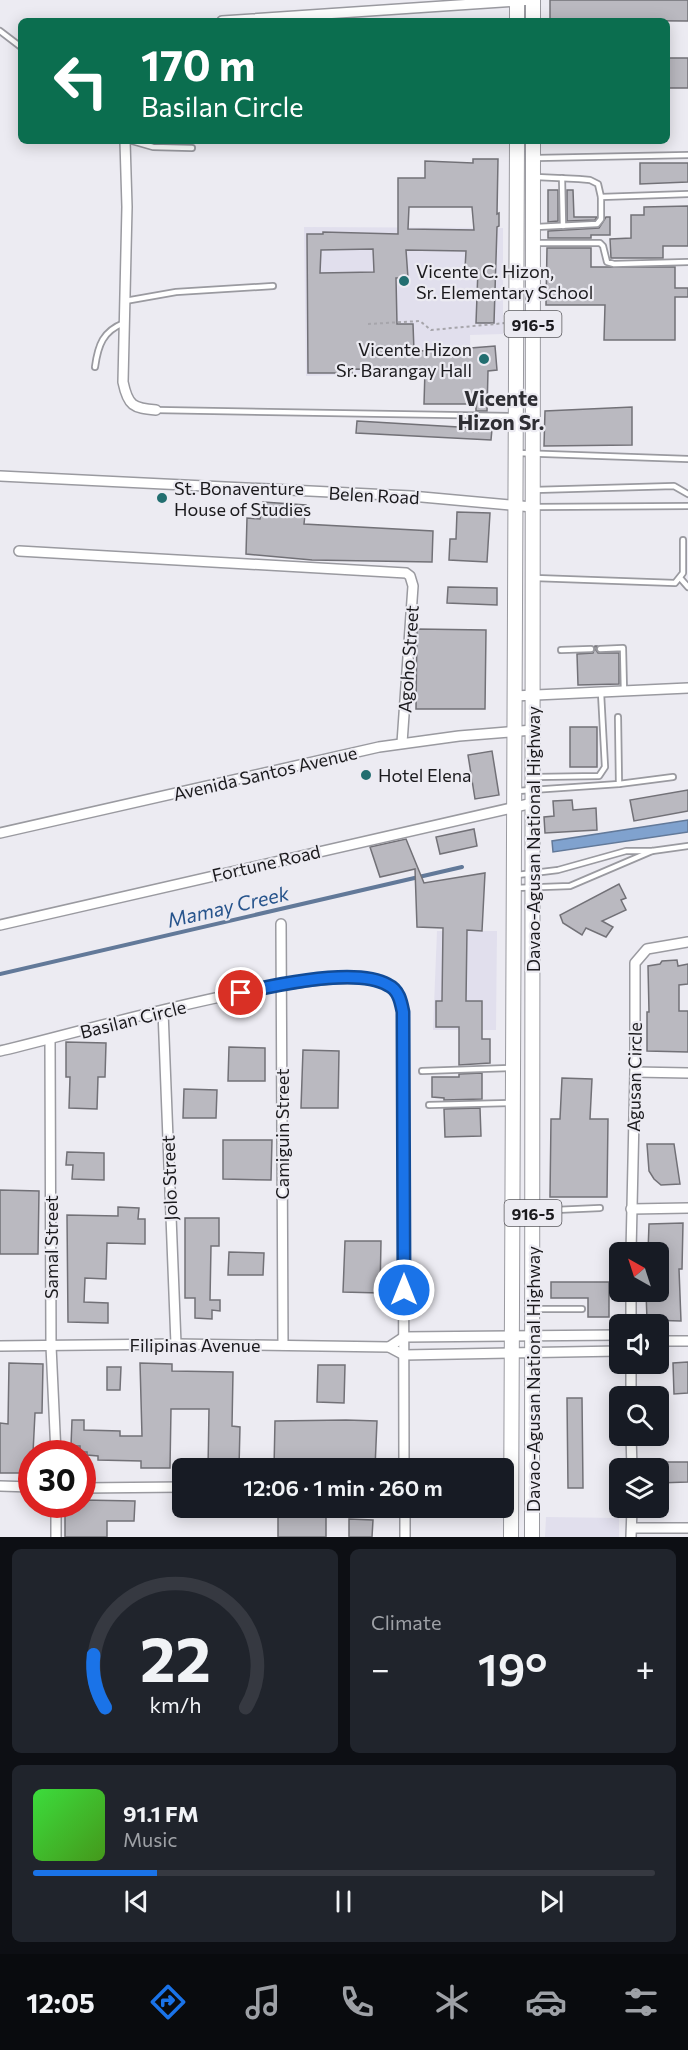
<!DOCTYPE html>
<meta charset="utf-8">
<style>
:root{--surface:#171b24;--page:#20242c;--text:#f1f3f6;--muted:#9ea1a6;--line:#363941;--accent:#1a73e8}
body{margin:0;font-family:Commissioner,sans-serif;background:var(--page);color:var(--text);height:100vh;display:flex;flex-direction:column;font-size:22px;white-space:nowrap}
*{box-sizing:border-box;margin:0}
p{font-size:20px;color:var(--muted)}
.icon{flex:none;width:33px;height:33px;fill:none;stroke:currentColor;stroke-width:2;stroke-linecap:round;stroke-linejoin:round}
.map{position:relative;height:1537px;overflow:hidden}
.sheet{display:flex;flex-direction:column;gap:12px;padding:12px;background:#0d0f14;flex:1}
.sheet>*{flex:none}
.top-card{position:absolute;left:18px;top:18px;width:652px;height:126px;border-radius:9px;box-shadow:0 3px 15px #0003;background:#0b6e4f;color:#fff;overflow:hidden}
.needle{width:39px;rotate:321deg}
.controls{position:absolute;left:609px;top:1242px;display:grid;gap:12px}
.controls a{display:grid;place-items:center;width:60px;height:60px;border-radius:9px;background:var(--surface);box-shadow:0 3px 15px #0003;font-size:30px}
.speed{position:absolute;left:18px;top:1440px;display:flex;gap:12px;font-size:30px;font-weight:700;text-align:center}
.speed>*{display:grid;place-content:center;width:78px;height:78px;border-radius:50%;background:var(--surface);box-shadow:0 3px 15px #0003;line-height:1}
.speed .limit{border:9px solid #d22;background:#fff;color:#111}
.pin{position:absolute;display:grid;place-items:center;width:51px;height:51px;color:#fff;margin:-26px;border:3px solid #fff;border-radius:50%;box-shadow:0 2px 6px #0007}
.me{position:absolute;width:66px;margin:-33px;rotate:0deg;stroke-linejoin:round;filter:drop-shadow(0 0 4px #0008)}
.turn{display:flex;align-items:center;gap:21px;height:126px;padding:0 24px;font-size:27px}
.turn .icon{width:78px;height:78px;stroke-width:2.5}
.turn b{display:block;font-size:42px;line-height:51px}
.big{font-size:45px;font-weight:600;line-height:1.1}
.sheet .widget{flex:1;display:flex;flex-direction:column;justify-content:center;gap:9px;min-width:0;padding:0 21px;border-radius:9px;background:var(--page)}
.sheet .dial{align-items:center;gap:0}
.dial svg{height:156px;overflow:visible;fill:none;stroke:var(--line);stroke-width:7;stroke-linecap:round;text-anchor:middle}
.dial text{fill:var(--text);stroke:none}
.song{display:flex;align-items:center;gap:18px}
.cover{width:72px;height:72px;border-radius:9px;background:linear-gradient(135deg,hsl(120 70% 55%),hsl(100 70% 35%))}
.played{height:6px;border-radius:3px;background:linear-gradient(90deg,var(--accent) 20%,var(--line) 20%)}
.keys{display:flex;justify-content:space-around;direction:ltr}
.heat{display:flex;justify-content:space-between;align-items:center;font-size:33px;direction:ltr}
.sheet .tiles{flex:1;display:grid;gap:12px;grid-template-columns:1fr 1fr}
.widget:last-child{grid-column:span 2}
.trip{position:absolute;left:172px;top:1458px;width:342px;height:60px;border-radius:9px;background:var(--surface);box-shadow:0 3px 15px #0003;font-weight:600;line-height:60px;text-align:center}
.tab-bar{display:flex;height:96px;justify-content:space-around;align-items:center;background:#090b0e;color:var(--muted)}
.tab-bar .icon{width:42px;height:42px}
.tab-bar .on{color:var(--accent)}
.tab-bar b{font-size:27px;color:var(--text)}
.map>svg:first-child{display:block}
.built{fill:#e1dfed}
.water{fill:#80a2ce;stroke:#627999;stroke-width:1.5}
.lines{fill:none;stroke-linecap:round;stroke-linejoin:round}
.stream{stroke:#627999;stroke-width:4}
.building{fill:#bab9c0;stroke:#727177;stroke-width:1.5;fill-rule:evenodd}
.service-casing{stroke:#9a9aa0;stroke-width:8}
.minor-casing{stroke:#9a9aa0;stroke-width:12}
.primary-casing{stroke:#9a9aa0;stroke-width:16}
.path{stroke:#a6a5ab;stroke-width:2;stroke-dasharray:3 3;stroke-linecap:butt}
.service{stroke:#fff;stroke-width:4.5}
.minor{stroke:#fff;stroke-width:9}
.primary{stroke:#fff;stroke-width:14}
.route-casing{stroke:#114b97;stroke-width:15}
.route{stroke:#1a73e8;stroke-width:10}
.poi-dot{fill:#226e70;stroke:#ecebf2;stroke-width:2}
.labels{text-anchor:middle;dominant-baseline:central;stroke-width:4.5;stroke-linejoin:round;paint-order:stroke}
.shield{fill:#ecebf2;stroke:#5a595d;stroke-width:1.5}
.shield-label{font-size:16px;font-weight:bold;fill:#1b1a1d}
.poi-label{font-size:18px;fill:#1b1a1d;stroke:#ecebf2;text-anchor:start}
.street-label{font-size:18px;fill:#1b1a1d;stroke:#ecebf2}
.water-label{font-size:20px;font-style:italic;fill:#27548c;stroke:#ecebf2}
.quarter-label{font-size:21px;font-weight:bold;fill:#2e2e33;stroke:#ecebf2}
</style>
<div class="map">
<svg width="688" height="1537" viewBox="0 0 688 1537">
<rect width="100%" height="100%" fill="#ecebf2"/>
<g class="built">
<polygon points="304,227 503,228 503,334 470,335 471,371 306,376"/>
<polygon points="437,931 497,931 496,1030 433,1030"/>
<polygon points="546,1517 619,1518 619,1537 545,1537"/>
</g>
<polygon class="water" points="688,820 688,832 553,852 552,841"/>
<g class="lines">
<polyline class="stream" points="0,974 462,867"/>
</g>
<g class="building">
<polygon points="550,0 688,0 688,21 550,20"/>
<rect x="668" y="58" width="20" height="30"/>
<path d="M473,159H498L497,214L499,213V226L497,227L494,323H476L478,269H465L466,251L406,250L408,278H396L397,324H413L414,351L471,350V348L495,346L497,370L488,371L487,411H476V404H424L425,370L352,369V373H308L307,234H323V232L398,234V178H425V161L473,163ZM409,207H472L474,230L408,229ZM373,249L374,272L320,273L321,250Z"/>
<polygon points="640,163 688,163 688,182 640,184"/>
<polygon points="548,190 558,190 558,221 548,222"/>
<polygon points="567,190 573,190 574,217 597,217 595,220 567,221"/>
<polygon points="688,206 688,246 663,246 663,258 611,258 610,239 631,238 631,215 644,215 644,207"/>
<polygon points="606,217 610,217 610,235 591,235 591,238 548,238 548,231 599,228"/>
<polygon points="547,248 591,248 591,267 675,267 675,288 688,288 688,297 675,297 675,340 604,340 605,305 546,305"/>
<polygon points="632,407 632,445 544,446 545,411"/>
<polygon points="357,421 492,429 491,440 356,433"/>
<polygon points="263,502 306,505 304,524 433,531 432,562 312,560 246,554 247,518 260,519"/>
<polygon points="457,512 490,513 487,562 449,560 450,539 456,539"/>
<polygon points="448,587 497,588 497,605 447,603"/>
<polygon points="417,629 486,630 485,709 416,709"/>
<polygon points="595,646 597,646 596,650 598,653 619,653 619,684 578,685 577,654 593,653"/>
<rect x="570" y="727" width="27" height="40"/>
<polygon points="492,751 499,795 475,799 468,755"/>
<polygon points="688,790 688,811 634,821 630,800"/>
<polygon points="572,800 573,810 596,808 597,830 545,833 544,817 554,816 553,801"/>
<polygon points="474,829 477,846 440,854 436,837"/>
<polygon points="406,839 424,883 485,873 482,931 467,930 466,1001 482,1001 482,1039 490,1039 490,1063 459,1065 459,1027 436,1027 436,1001 442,1001 443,928 417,927 415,869 380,877 370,847"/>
<polygon points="619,884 626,898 621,900 626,910 602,921 613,927 606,937 586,928 582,935 563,923 560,915"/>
<polygon points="677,960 678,966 688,964 688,984 679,985 679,1011 688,1011 688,1052 647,1051 647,1012 649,1012 648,966 660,964 662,961"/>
<polygon points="66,1042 106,1043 105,1077 98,1077 97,1109 69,1108 70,1077 66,1077"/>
<polygon points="229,1047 265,1048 265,1081 228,1081"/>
<polygon points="303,1050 339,1051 338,1108 301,1108"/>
<polygon points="482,1073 482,1099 444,1100 444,1098 432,1097 432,1077 459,1077 459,1074"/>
<polygon points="562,1078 592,1079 590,1119 608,1119 607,1197 550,1197 551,1119 560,1119"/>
<polygon points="184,1089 217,1090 216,1118 183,1118"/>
<polygon points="480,1108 481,1136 445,1137 444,1109"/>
<polygon points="223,1140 272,1140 271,1180 223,1179"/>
<polygon points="647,1144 674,1144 680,1184 661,1185 654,1179 649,1171"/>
<polygon points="67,1152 104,1153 104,1180 72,1179 73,1165 66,1165"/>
<polygon points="0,1190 39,1191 38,1254 0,1254"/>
<polygon points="118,1207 139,1208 138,1219 145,1219 145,1244 107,1243 106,1279 85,1278 84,1302 108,1303 108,1323 68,1322 67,1215 118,1216"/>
<polygon points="185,1218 219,1218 219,1246 211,1246 210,1300 220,1300 220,1311 212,1310 212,1319 195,1318 195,1298 185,1298"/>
<polygon points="683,1223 682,1269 679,1269 681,1321 647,1320 646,1292 658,1292 658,1252 648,1252 649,1224"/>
<polygon points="345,1241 381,1241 380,1293 343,1292"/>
<polygon points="229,1252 264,1253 263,1275 228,1275"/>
<polygon points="551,1282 609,1282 609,1317 588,1317 588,1298 551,1298"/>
<polygon points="688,1362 688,1393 674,1394 673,1363"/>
<polygon points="9,1363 43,1364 42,1413 35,1413 32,1473 0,1473 0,1423 8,1424"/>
<polygon points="140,1363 172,1364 172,1371 233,1372 232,1426 240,1427 239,1468 208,1468 209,1409 171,1409 170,1468 141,1468 141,1461 98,1460 98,1456 87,1455 87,1452 80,1452 80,1446 71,1446 72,1420 84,1420 84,1430 120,1431 120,1436 142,1436"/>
<polygon points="318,1365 345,1365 344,1403 317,1402"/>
<polygon points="107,1367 121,1367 120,1390 107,1390"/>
<polygon points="567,1398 582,1398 583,1488 568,1488"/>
<polygon points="346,1420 377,1421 375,1468 274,1468 275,1421"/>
<polygon points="658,1462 688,1462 688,1482 658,1483"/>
<polygon points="82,1500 135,1501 134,1521 107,1521 107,1537 65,1537 65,1504 82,1504"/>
<polygon points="278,1508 303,1508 303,1517 326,1517 326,1537 278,1537"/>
<polygon points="349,1519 373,1520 372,1537 349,1537"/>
</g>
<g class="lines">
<g class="service-casing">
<g id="service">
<polyline points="0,31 21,47"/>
<polyline points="132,141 153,147 192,148"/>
<polyline points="536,158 688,155"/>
<polyline points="536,177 579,179 590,180 598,184 601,197 688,194"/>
<polyline points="562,178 563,226"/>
<polyline points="536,227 597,224 601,219 601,197"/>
<polyline points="536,243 600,243 603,246 607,262 614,264 688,262"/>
<polyline points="125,301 176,292 273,286"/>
<path d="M95,367C98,345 103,331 124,323"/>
<polyline points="156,410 513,416"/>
<polyline points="517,453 688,459"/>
<polyline points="534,490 674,486 688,494"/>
<polyline points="535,507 688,506"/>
<polyline points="535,578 675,583 683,573 683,540"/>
<polyline points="681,579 688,587"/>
<polyline points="600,649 623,648 624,692"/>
<polyline points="561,650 591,649"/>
<polyline points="618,717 619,784"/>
<polyline points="536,777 599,776 605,767 601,693"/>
<polyline points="517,791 619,784 673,777"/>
<polyline points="517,875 558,870 626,851 652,851 688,846"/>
<polyline points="515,888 570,886 652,851"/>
<polyline points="422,1071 510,1068"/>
<polyline points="429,1105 510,1103"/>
<polyline points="536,1204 555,1210 600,1208"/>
<polyline points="533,1309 582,1309"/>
</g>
</g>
<g class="minor-casing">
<g id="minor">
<polyline points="222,21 532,0"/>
<path d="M125,141L127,207L123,382C128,406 133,408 156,410"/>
<polyline points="0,476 411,496 532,507"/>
<polyline points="19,551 406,573 410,576 413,586 402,743"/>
<polyline points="514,696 688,688"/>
<polyline points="0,833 379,747 459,736 533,730"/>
<polyline points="281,924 283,1345"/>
<polyline points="0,925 533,803"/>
<polyline points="163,1011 176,1344"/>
<polyline points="50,1040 51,1346 56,1454"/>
<path d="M0,1051C68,1036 338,955 389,985C399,991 401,1002 403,1013L404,1468"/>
<polyline points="635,1072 688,1073"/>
<polyline points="631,1209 688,1208"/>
<polyline points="631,1252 635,1072 635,963 647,949 688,942"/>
<polyline points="631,1324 631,1292"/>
<polyline points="658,1341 688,1341"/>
<polyline points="0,1346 176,1344 389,1347 404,1355 620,1351"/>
<polyline points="389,1347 404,1337 620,1335"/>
<polyline points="631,1364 631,1396"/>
<polyline points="631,1436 632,1468"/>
<polyline points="0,1486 32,1487"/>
<polyline points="82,1488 183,1487"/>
<polyline points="405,1508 405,1537"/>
<polyline points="632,1528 688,1528"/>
<polyline points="56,1537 56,1504"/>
<polyline points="631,1537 632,1508"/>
</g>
</g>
<g class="primary-casing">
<g id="primary">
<polyline points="517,21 517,0"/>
<polyline points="533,21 533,0"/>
<polyline points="511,1537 517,141"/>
<polyline points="532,1537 533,141"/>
</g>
</g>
<polyline class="path" points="368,324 420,321 431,330 506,323"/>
<use href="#service" class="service"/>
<use href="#minor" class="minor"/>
<use href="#primary" class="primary"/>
</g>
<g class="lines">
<g class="route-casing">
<path id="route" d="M241,993C275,985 357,967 388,985C399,990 401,1002 403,1012L404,1290"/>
</g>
<use href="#route" class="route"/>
</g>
<g class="poi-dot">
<circle cx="404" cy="281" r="6"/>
<circle cx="484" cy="359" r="6"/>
<circle cx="162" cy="498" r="6"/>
<circle cx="366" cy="775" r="6"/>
</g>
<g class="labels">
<g class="shield">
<rect x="504.5" y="311" width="57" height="26" rx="4.5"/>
<rect x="504.5" y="1200" width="57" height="26" rx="4.5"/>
</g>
<g class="shield-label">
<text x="533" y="324">916-5</text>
<text x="533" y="1213">916-5</text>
</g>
<g class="poi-label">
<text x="416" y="271">Vicente C. Hizon,<tspan x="416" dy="21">Sr. Elementary School</tspan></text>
<text x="472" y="349" text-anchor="end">Vicente Hizon<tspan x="472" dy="21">Sr. Barangay Hall</tspan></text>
<text x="174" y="488">St. Bonaventure<tspan x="174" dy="21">House of Studies</tspan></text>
<text x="378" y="775">Hotel Elena</text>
</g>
<g class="street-label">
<text transform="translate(374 495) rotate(3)">Belen Road</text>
<text transform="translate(408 659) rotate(-86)">Agoho Street</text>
<text transform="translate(265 773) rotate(-13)">Avenida Santos Avenue</text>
<text transform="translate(533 839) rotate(-90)">Davao-Agusan National Highway</text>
<text transform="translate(266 863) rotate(-13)">Fortune Road</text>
<text transform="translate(133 1019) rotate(-14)">Basilan Circle</text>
<text transform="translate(634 1077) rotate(-89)">Agusan Circle</text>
<text transform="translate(282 1134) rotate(-90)">Camiguin Street</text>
<text transform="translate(169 1178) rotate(-92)">Jolo Street</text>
<text transform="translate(51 1247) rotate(-90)">Samal Street</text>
<text x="195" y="1345">Filipinas Avenue</text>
<text transform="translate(533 1379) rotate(-90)">Davao-Agusan National Highway</text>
</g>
<g class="water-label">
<text transform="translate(228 906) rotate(-13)">Mamay Creek</text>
</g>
<g class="quarter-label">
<text x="501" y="397">Vicente<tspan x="501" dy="24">Hizon Sr.</tspan></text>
</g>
</g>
</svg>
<div class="controls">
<a><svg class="needle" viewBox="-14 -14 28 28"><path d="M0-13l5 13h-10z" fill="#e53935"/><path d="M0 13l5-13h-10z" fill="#9ea1a6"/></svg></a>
<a><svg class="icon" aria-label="sound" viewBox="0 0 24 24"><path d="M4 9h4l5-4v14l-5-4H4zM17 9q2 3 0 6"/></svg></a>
<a><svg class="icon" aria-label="search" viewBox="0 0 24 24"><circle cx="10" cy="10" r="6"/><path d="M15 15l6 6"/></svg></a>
<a><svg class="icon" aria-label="layers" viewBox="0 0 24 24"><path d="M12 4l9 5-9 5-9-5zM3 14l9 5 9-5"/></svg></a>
</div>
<div class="speed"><div class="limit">30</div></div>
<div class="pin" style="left:241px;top:993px;background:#d93025"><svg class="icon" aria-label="arrive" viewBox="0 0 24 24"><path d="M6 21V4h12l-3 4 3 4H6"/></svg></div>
<svg class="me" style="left:404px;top:1290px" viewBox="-20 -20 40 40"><circle r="17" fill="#1a73e8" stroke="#fff" stroke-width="3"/><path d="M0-11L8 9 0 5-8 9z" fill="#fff"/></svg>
<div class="trip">12:06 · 1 min · 260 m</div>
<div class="top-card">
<div class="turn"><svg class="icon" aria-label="left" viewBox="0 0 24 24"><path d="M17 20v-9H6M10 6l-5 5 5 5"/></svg><div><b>170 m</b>Basilan Circle</div></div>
</div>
</div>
<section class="sheet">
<div class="tiles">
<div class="widget dial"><svg viewBox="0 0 100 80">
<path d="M14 69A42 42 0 1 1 86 69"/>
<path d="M14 69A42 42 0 0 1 8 42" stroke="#1a73e8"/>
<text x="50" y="56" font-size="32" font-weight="700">22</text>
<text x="50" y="72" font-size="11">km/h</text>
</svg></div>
<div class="widget"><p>Climate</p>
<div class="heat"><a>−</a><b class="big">19°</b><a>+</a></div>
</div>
<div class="widget">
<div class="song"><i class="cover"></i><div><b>91.1 FM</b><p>Music</p></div></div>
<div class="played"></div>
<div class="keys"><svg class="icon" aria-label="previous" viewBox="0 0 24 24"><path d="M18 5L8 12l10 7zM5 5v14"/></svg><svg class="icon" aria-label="pause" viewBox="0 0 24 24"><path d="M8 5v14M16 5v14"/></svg><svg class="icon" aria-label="next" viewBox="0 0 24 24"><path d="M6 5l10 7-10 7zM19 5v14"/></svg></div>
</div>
</div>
</section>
<nav class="tab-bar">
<b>12:05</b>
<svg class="icon on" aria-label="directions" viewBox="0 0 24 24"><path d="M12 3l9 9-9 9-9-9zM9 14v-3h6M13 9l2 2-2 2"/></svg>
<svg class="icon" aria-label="music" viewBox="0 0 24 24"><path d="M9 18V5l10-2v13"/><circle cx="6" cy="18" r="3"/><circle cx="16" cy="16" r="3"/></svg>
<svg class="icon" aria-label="phone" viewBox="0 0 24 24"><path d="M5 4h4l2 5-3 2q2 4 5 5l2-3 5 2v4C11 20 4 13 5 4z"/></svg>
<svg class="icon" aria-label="climate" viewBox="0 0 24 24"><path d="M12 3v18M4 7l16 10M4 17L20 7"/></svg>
<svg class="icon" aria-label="car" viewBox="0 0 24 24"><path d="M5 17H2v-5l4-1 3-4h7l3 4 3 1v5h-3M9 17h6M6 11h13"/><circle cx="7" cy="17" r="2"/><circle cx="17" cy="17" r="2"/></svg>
<svg class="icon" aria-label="filters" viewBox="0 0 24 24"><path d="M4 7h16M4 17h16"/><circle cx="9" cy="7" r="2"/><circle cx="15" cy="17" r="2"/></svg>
</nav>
